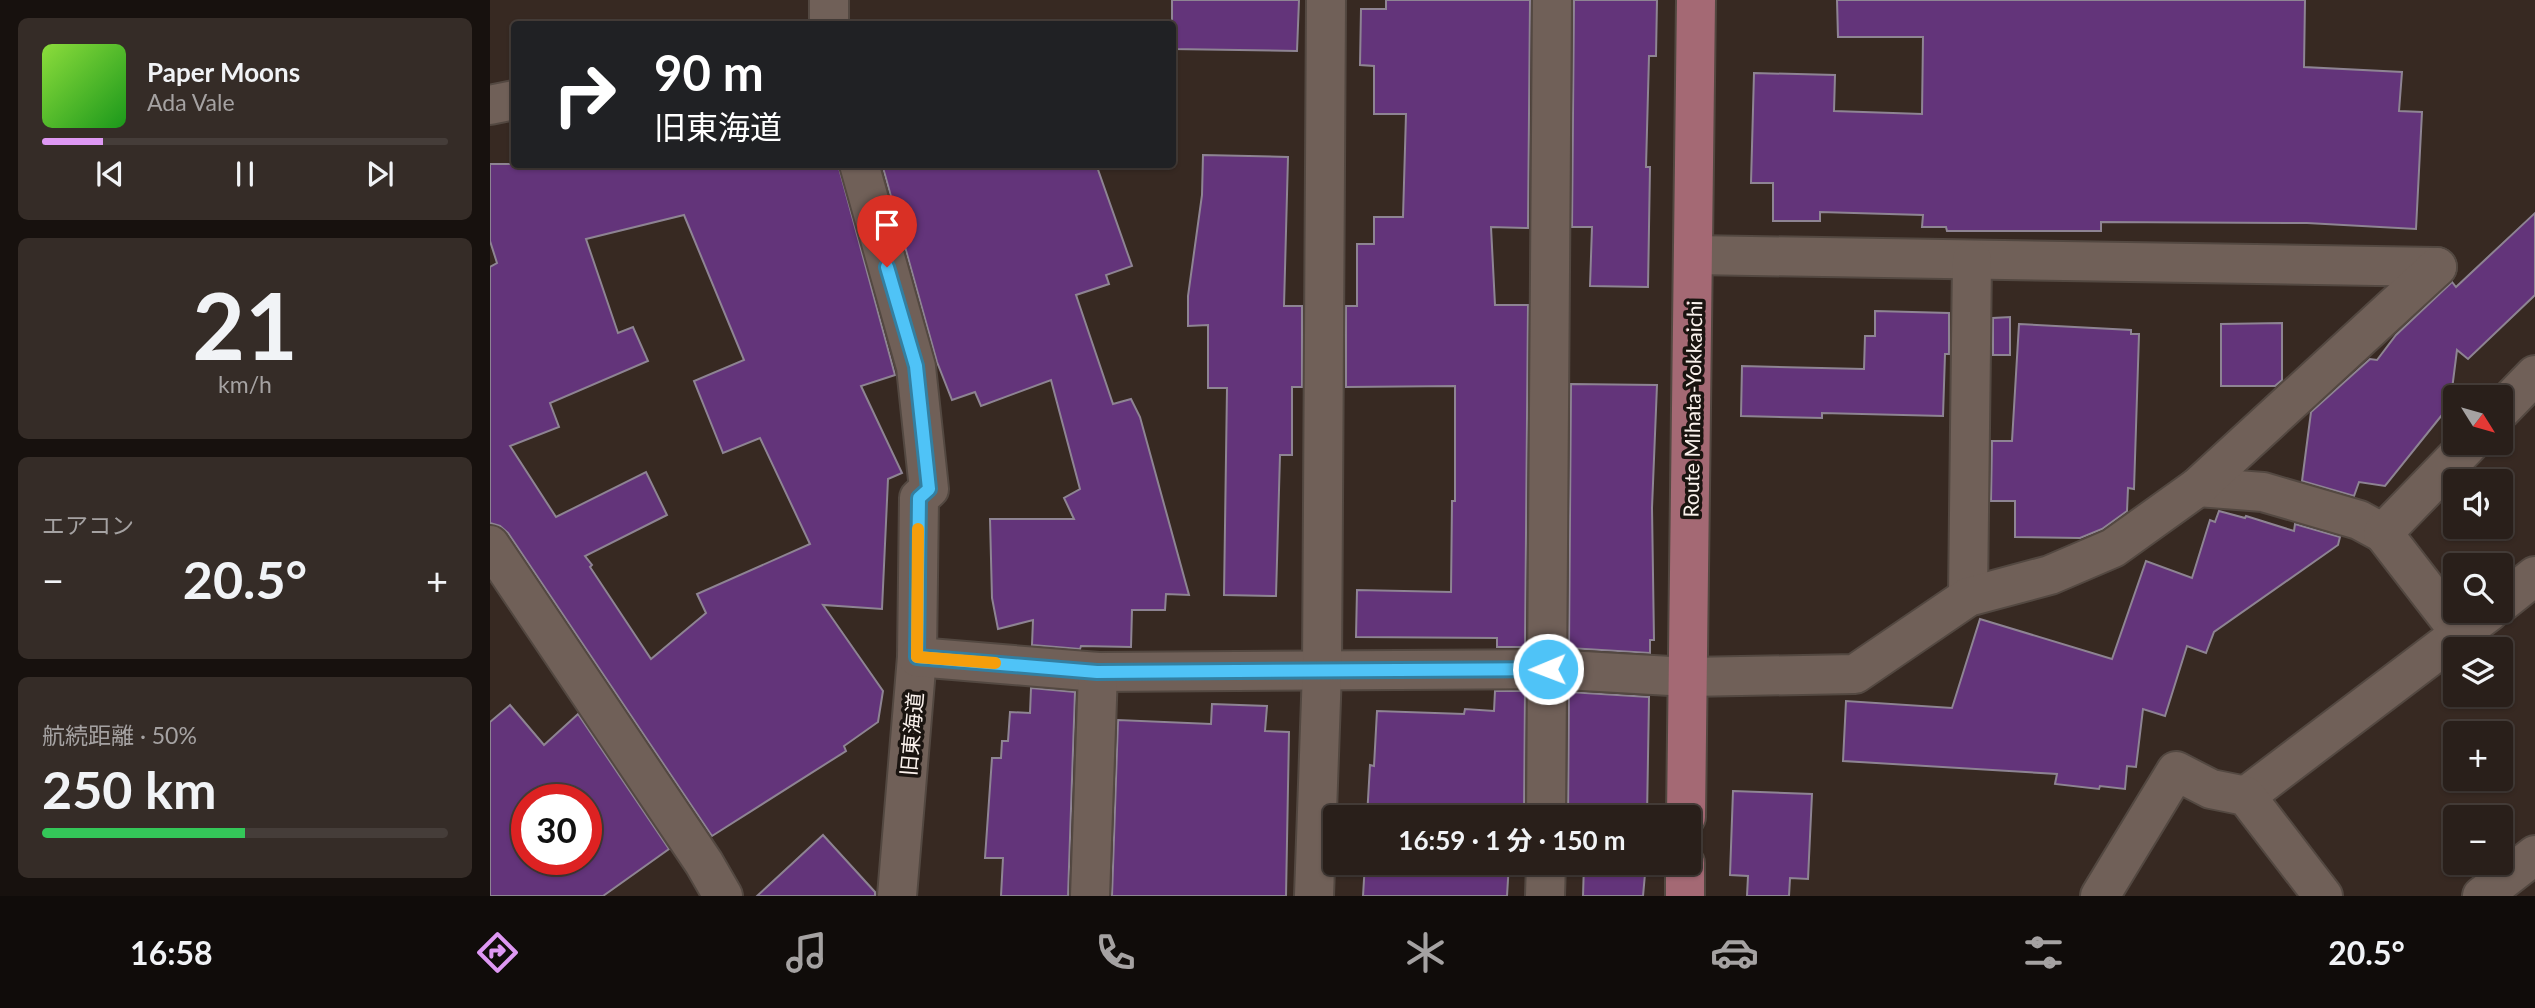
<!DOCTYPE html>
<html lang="ja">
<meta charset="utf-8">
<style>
:root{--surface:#291f1a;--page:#352c27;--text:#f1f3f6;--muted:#a5a2a2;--line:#453d39;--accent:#de98f3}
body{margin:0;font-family:Lato,"Noto Sans JP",sans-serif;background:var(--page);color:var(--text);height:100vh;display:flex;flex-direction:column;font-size:26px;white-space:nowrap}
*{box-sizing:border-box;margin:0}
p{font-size:23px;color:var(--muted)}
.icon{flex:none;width:38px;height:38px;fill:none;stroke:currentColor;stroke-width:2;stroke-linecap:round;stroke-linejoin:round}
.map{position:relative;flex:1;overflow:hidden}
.details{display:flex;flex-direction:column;gap:18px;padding:18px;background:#17110e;width:490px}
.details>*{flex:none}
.top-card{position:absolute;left:21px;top:21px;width:665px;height:147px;border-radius:7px;box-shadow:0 2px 5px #0004,0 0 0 2px var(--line);background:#202124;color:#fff;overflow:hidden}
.needle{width:46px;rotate:127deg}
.tools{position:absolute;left:1953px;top:385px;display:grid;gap:14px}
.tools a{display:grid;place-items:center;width:70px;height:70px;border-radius:7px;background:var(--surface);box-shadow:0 2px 5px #0004,0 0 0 2px var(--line);font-size:35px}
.speed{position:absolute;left:21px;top:784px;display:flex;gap:14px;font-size:35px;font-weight:700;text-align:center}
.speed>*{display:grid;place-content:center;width:91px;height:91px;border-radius:50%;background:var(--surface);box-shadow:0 2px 5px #0004,0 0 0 2px var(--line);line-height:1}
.speed .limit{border:10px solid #d22;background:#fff;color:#111}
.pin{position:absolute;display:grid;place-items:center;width:60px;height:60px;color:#fff;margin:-72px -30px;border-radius:50% 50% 50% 0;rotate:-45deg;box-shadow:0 0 7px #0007}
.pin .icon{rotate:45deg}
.me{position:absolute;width:77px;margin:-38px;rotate:269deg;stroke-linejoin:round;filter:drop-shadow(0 0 5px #0008)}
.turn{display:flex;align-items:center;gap:24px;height:147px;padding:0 28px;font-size:32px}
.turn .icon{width:91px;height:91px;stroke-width:2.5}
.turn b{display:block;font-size:49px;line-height:60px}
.big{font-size:52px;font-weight:700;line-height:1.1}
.details .widget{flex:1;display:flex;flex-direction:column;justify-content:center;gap:10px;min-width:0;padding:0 24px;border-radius:10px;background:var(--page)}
.details .dial{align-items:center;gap:0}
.dial b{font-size:91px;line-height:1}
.song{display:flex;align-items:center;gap:21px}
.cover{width:84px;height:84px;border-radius:10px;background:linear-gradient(135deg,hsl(90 70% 55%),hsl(120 70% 35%))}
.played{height:7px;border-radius:4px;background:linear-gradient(90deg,var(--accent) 15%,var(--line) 15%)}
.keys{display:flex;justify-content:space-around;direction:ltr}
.heat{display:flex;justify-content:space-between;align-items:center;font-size:38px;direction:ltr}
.charge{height:10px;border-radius:5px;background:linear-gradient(90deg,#34c759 50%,var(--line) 0)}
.trip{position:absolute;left:833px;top:805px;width:378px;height:70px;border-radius:7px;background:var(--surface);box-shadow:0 2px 5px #0004,0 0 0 2px var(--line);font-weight:700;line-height:70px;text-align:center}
.tab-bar{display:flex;height:112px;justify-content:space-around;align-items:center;background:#100c0a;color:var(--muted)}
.tab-bar .icon{width:49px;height:49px}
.tab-bar .on{color:var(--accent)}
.tab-bar b{font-size:32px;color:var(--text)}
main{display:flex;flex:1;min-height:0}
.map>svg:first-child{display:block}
.building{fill:#63347a;stroke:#8e8493;stroke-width:2;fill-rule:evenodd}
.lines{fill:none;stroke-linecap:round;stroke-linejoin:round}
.minor-casing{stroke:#534841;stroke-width:42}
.major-casing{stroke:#534841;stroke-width:42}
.minor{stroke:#706058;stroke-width:38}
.major{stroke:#a46974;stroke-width:38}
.route-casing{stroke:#337fa1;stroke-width:18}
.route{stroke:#4fc3f7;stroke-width:12}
.slow{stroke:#f59e0b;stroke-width:12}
.labels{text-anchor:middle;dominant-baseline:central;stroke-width:7;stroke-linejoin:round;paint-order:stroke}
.street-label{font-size:21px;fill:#fbf2ed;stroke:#1a1410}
</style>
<main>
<section class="details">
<div class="widget">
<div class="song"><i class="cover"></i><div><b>Paper Moons</b><p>Ada Vale</p></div></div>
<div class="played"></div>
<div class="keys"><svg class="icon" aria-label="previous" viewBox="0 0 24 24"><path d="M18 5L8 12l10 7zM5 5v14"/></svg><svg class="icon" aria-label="pause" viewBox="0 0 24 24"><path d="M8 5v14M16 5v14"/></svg><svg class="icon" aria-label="next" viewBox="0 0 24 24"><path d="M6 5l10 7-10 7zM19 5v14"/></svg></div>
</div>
<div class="widget dial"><b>21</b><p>km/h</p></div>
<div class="widget"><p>エアコン</p>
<div class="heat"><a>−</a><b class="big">20.5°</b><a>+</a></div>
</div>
<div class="widget"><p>航続距離 · 50%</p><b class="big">250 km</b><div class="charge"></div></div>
</section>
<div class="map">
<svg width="2045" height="896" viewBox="0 0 2045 896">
<rect width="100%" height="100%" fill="#372922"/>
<g class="building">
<polygon points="682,0 809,0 807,51 682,49"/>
<polygon points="896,0 1040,0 1038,228 1001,227 1005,305 1038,305 1035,647 1007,647 1007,638 866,637 867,590 961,592 962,501 965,501 965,386 856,387 856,306 867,306 867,244 884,244 884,217 913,217 916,114 884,114 884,66 870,65 871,9 896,9"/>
<polygon points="1084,0 1167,0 1166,56 1159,56 1156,167 1160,167 1158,287 1100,286 1102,227 1082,227"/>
<polygon points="1347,0 1815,0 1814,67 1912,72 1909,111 1932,112 1926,229 1817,223 1611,222 1611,231 1457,231 1456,227 1432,227 1433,215 1330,212 1330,221 1283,221 1283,183 1261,183 1264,73 1345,75 1344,111 1432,114 1433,37 1348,37"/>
<polygon points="713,155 798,157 794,306 812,306 812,387 802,387 802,455 790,455 786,596 734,595 737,388 718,388 718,325 698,326 698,296 712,195"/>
<path d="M0,164H348L405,375L371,386L412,473L398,479L392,609L333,605L393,691L388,722L354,746L356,751L222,836L18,533L10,526L0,523V267L7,263L0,241ZM194,215L254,360L204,381L233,453L270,438L320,544L207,594L216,613L161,659L100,567L102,565L95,556L177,515L156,472L66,517L20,446L69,427L60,403L158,361L143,327L128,333L96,239Z"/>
<polygon points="392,164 606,164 642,266 616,275 619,284 586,295 623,404 641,399 650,417 699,595 676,594 675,610 642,610 641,647 591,646 590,649 542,645 543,620 508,629 502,598 500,519 584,519 574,498 590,489 561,380 491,406 485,392 462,400 447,362"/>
<polygon points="2045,213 2045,295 1978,359 1967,350 1960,405 1895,486 1869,482 1864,496 1812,481 1821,412 1880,359 1887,360 1906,335 1962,282 1966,287"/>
<polygon points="1385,311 1459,313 1459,354 1455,354 1453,416 1332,413 1332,418 1251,416 1252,366 1374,369 1375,336 1385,336"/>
<polygon points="1520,317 1520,355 1503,355 1503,318"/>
<polygon points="1792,323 1792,380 1785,386 1731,386 1731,324"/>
<polygon points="1529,324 1641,330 1641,334 1649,334 1644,489 1638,488 1637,511 1612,529 1590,538 1525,537 1525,501 1501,501 1502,441 1522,441"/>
<polygon points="1081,384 1167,385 1162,508 1164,640 1160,640 1160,653 1079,648"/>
<polygon points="1729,511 1755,518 1756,516 1804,531 1805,524 1850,537 1848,545 1724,632 1716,653 1697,646 1675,716 1653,709 1646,767 1637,766 1635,789 1610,786 1609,789 1565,784 1567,774 1353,761 1356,701 1462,708 1490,619 1622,659 1656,561 1702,578 1720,520 1725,522"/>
<polygon points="541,688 585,692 578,896 511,896 513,858 495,858 502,758 511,758 512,741 518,741 520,712 540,713"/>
<polygon points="1005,691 1035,691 1034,817 877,817 880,765 884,766 887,711 974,714 975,709 1004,711"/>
<polygon points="1079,692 1159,697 1157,817 1078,817"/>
<polygon points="722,704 777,706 775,731 799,732 796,896 622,896 628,720 721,724"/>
<path d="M20,705L54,745L88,714L179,849L113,896H0V722ZM37,800H96V859H37Z"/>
<polygon points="1243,791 1322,794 1318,879 1300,878 1299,896 1257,896 1258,876 1240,875"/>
<polygon points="333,835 385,892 385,896 267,896"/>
<polygon points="875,863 1019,863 1017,896 873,896"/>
<polygon points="1094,863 1156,863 1153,896 1093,896"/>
</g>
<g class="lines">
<g class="minor-casing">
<g id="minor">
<polyline points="339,0 339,24"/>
<polyline points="0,105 24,100"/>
<polyline points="369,164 426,367 439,489 429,498 427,657 407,896"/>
<polyline points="1204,255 1947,267"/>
<polyline points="2011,410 2045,375"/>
<polyline points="1708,487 1773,492 1869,520 1893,533"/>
<polyline points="0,545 214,863 233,896"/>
<polyline points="1478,597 1482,260"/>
<polyline points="2011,603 2045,576"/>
<polyline points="1971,634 1893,533 1980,443"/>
<polyline points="427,657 608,672 1058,669 1198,677 1365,674 1478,597 1560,575 1623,548 1708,487 1947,267"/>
<polyline points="1756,796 2000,611"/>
<polyline points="1056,817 1062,0"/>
<polyline points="600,896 608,672"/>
<polyline points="824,896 832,671 836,0"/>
<polyline points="1055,896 1056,863"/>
<polyline points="1610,896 1686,771 1721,789 1756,796 1833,896"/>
<polyline points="1992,896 2045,855"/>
</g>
</g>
<g class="major-casing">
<g id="major">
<polyline points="1196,817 1206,0"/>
<polyline points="1195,896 1195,863"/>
</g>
</g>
<use href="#minor" class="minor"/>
<use href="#major" class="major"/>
</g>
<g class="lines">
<g class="route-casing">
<polyline id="route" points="397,267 426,366 439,489 429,498 427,657 607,672 1058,669"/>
</g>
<use href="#route" class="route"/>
<polyline class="slow" points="428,529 427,657 505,663"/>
</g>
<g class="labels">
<g class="street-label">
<text transform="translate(1202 409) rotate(-89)">Route Mihata-Yokkaichi</text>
<text transform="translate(421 734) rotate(-85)">旧東海道</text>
</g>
</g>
</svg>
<div class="tools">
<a><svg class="needle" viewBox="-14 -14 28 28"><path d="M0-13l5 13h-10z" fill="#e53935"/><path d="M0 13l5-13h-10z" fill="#a5a2a2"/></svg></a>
<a><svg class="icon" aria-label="sound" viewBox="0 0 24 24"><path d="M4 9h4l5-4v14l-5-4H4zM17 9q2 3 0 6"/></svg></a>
<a><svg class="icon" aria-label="search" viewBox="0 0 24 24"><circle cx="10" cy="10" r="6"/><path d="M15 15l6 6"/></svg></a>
<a><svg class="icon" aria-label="layers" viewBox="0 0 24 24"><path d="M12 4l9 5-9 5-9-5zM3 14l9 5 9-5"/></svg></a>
<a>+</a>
<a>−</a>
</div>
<div class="speed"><div class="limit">30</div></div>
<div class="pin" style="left:397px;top:267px;background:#d93025"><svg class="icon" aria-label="arrive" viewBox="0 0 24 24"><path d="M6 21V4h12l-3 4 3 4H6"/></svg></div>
<svg class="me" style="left:1058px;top:669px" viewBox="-20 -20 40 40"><circle r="17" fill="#4fc3f7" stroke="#fff" stroke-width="3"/><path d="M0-11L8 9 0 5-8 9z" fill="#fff"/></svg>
<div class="trip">16:59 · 1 分 · 150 m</div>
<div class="top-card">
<div class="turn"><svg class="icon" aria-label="right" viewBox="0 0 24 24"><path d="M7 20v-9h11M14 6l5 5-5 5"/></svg><div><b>90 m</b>旧東海道</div></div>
</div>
</div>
</main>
<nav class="tab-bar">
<b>16:58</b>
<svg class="icon on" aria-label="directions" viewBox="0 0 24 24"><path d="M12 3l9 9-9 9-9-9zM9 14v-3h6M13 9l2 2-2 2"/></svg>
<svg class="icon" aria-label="music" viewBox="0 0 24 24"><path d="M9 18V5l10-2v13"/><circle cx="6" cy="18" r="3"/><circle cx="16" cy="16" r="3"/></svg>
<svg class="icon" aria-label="phone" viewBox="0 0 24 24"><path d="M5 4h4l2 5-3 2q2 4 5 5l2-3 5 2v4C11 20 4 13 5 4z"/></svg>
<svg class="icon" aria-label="climate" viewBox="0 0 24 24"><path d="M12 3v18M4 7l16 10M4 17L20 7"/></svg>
<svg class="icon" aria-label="car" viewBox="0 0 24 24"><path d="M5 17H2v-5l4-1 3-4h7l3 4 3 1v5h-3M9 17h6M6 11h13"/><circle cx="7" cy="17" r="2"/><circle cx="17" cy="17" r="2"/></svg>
<svg class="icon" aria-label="filters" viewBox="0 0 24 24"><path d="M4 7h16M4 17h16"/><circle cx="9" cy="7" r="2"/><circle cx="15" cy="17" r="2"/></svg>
<b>20.5°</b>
</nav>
